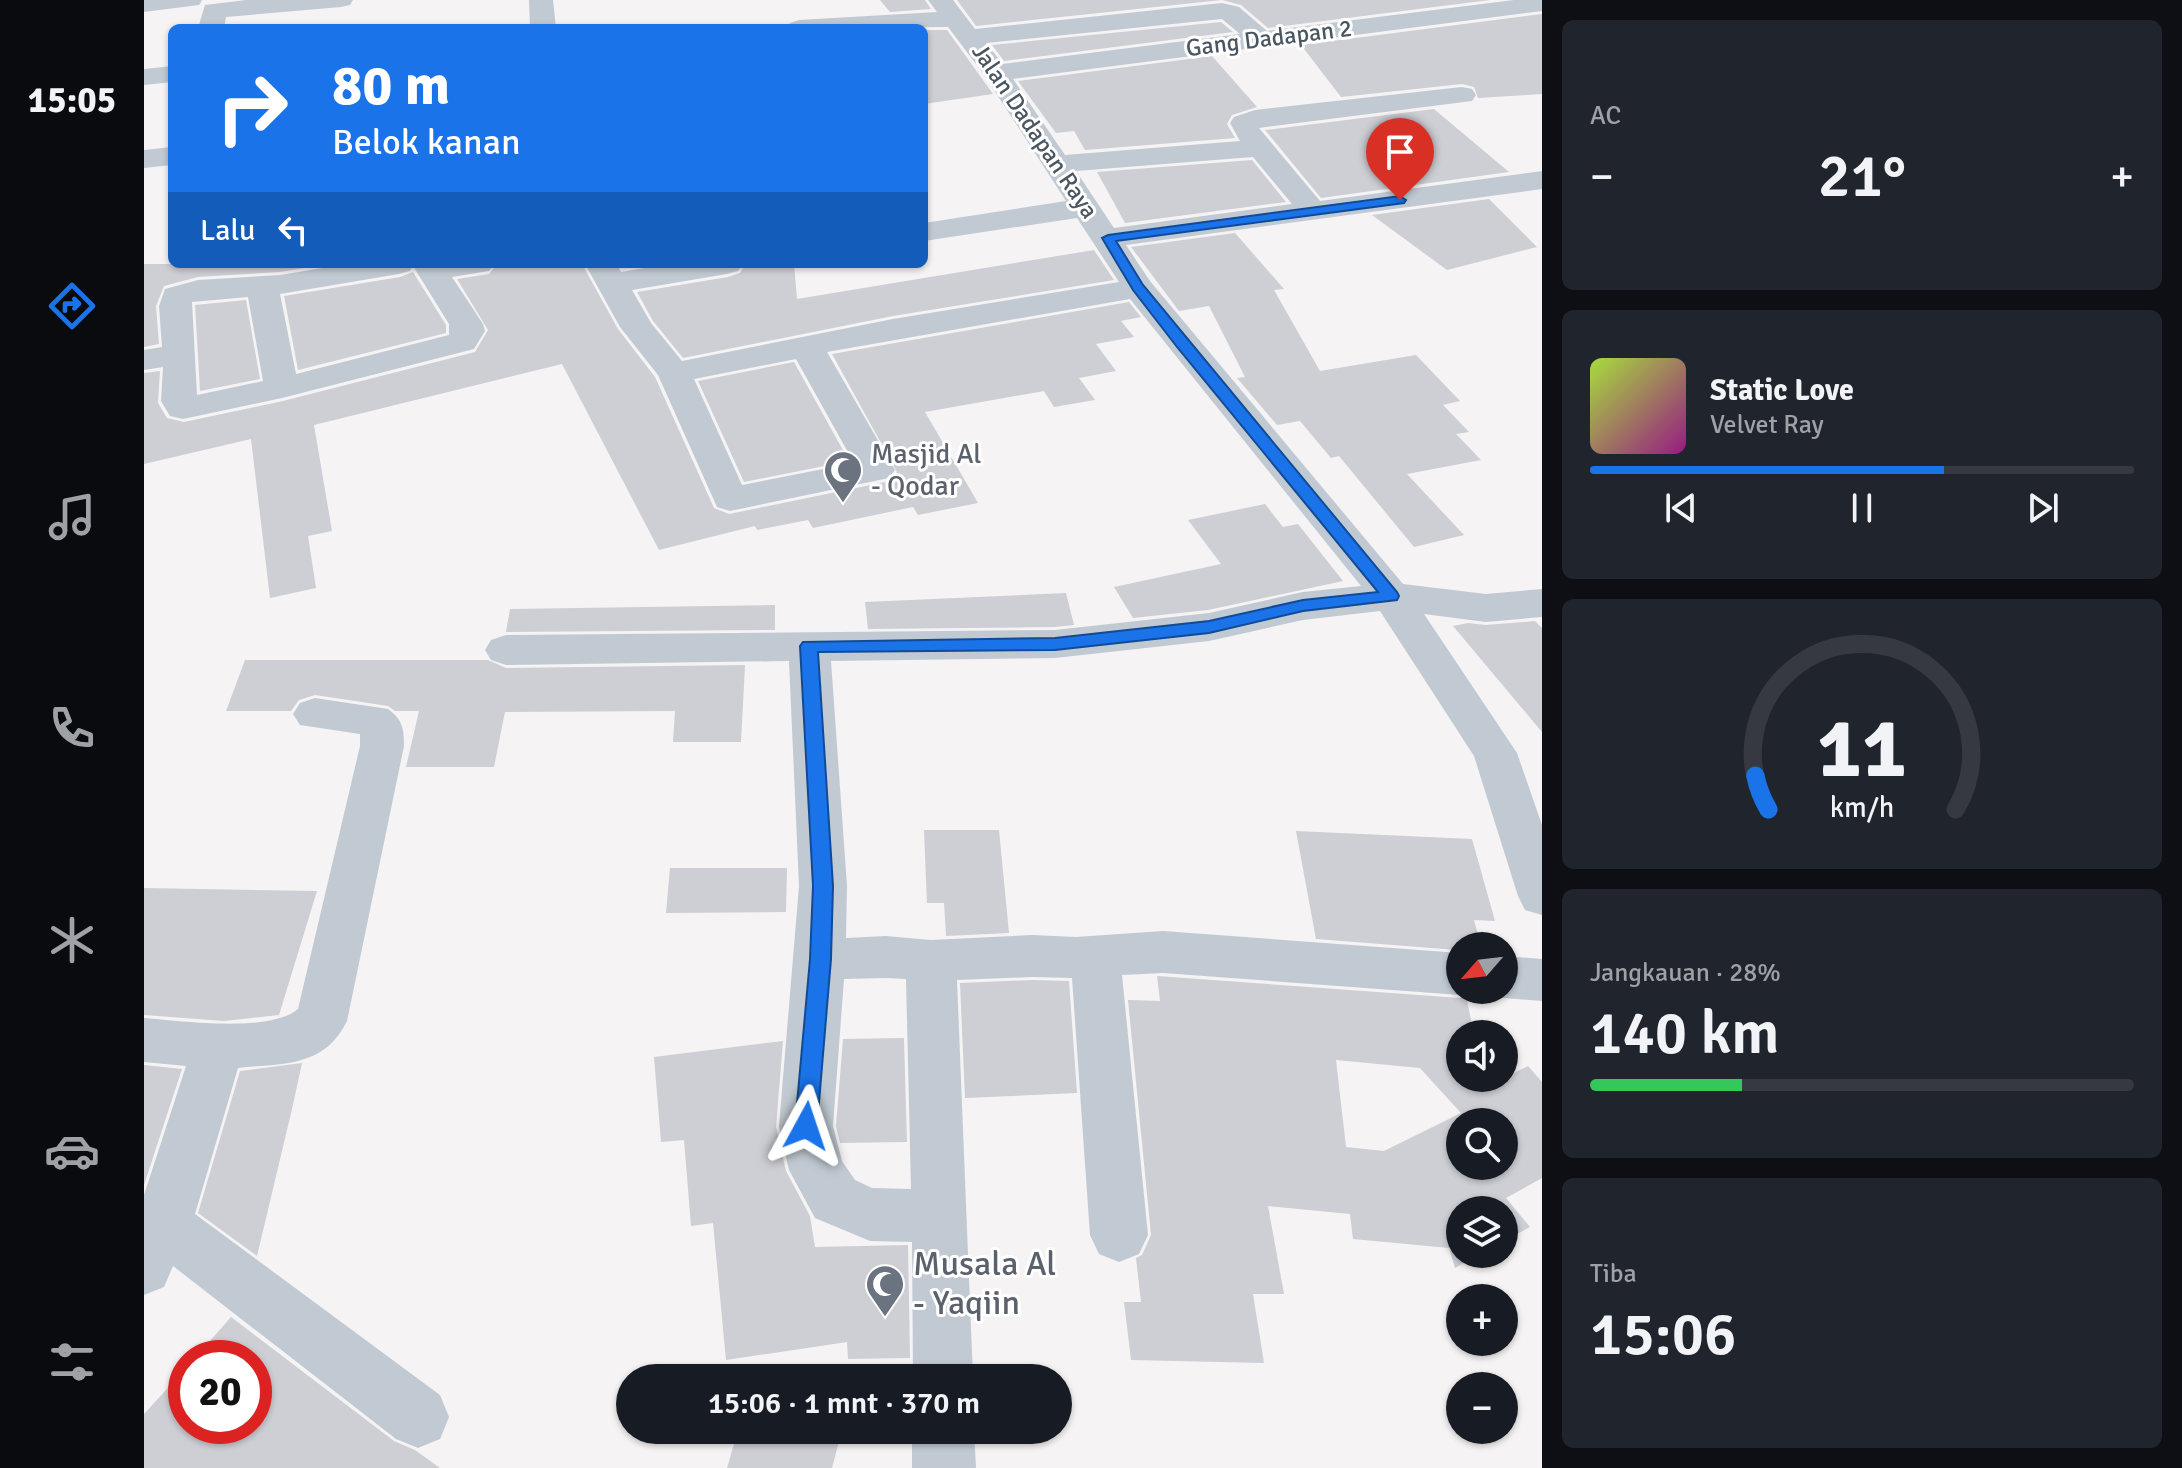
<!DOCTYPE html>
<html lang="id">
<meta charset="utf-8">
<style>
:root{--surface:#171b24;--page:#20242c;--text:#f1f3f6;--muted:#9ea1a6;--line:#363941;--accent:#1a73e8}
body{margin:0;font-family:Signika,sans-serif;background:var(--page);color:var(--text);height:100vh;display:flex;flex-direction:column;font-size:30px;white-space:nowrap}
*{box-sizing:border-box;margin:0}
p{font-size:26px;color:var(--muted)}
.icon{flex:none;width:44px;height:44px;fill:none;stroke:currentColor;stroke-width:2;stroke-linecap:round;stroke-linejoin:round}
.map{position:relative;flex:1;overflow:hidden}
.sheet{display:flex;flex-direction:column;gap:20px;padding:20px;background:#0d0f14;width:640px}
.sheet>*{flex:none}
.banner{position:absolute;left:24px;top:24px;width:760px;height:244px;border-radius:12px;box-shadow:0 2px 6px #0004;background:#1a73e8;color:#fff;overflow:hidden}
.needle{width:52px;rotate:242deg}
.fabs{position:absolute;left:1302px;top:932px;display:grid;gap:16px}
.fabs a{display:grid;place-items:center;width:72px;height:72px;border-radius:50%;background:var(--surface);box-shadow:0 2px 6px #0004;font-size:40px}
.speed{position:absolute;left:24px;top:1340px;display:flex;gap:16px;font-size:40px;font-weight:700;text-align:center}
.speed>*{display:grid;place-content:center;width:104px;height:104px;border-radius:50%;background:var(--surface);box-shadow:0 2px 6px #0004;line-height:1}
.speed .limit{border:12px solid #d22;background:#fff;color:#111}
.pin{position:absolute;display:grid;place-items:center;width:68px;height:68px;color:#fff;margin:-82px -34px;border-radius:50% 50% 50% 0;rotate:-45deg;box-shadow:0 0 8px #0007}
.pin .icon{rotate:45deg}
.me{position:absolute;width:88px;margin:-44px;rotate:5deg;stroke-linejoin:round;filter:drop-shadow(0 0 6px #0008)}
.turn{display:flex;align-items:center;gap:28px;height:168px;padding:0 32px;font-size:36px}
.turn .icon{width:104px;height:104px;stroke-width:2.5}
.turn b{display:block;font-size:56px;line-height:68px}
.then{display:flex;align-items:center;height:76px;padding:0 32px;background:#0003;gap:16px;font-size:30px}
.big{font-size:60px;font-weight:600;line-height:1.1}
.sheet .card{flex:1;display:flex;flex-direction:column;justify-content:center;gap:12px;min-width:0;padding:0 28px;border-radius:12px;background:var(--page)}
.sheet .dial{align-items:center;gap:0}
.dial svg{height:208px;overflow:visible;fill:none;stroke:var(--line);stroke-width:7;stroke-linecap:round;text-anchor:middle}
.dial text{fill:var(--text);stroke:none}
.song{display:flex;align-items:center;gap:24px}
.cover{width:96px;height:96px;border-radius:12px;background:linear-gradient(135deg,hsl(80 70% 55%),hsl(310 70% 35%))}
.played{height:8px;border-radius:4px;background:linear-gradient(90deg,var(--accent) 65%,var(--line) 65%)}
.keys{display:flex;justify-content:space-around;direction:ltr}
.heat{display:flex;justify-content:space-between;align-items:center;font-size:44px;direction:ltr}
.charge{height:12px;border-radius:6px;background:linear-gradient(90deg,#34c759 28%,var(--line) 0)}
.trip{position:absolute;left:472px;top:1364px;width:456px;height:80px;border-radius:40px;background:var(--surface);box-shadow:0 2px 6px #0004;font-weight:600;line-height:80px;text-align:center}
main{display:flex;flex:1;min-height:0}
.tabs{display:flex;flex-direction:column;width:144px;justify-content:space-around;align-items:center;background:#090b0e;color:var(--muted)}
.tabs .icon{width:56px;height:56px}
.tabs .active{color:var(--accent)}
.tabs b{font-size:36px;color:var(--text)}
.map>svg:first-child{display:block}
.building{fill:#cdcfd5;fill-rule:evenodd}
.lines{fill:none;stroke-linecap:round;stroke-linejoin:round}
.minor{fill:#c1cad2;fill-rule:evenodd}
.route{fill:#1a73e8;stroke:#114b97;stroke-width:2}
.labels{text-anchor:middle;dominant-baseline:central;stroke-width:6;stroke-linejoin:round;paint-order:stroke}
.far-street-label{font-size:24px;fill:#4a5661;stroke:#fff}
.worship-label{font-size:28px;fill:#5b616d;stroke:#fff;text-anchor:start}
.near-worship-label{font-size:34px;fill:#5b616d;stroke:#fff;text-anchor:start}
</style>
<main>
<nav class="tabs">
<b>15:05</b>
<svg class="icon active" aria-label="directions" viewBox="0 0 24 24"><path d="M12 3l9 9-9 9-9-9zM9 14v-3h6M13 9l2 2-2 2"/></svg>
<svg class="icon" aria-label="music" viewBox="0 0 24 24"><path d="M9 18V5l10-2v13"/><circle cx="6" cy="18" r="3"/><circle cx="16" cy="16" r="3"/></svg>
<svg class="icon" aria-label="phone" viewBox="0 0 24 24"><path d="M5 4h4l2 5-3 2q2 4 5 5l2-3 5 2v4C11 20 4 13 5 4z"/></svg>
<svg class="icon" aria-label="climate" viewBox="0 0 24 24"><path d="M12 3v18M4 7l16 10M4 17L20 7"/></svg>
<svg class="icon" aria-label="car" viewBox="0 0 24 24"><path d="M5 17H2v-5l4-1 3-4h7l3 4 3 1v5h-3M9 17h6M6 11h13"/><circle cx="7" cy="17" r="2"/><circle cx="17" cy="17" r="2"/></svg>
<svg class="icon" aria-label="filters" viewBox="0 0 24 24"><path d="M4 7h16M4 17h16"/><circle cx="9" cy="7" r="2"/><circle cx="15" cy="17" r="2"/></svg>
</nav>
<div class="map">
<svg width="1398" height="1468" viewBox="0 0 1398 1468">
<rect width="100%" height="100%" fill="#f5f3f3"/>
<g class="building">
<polygon points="736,0 781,0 787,9 746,12"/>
<polygon points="813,0 1346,0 1124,28 1097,5 1078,0 832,26"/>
<polygon points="1398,14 1398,94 1334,98 1330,87 1318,84 1197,97 1157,45"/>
<polygon points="1077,22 1089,32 860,61 848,45"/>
<polygon points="780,30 803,30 849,94 780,104"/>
<polygon points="1068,56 1113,107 1088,115 1083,124 1091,138 941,150 930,131 912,133 874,81"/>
<polygon points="1290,109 1365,172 1177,198 1121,130"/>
<polygon points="1108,160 1142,202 981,223 953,172"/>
<polygon points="1345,199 1393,247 1303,270 1228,215"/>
<polygon points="1091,233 1140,289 1130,290 1176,371 1272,355 1316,401 1299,405 1325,432 1312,434 1337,460 1263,474 1320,535 1270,547 1195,456 1187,458 1156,421 1133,425 1093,378 1101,377 1065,306 1035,311 987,247"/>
<polygon points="950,250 970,280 749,316 539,358 509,321 493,292 584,277 596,273 602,264 650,264 653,299"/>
<polygon points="0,264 184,264 136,272 54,277 20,286 12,306 15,344 0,347"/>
<polygon points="353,264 438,264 474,329 511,377 570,508 585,514 746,481 753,472 688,354 985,302 997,317 977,321 990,337 952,344 972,371 935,378 951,400 910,407 900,391 781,412 834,503 774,515 769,507 669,528 664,520 613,530 611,526 515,550 418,364 170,425 188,531 164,536 172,588 126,598 107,439 0,464 0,373 16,371 14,403 23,418 40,422 139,401 331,352 344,330 313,279 345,274"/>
<polygon points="269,272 302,325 302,333 154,370 140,296 256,277"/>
<polygon points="102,300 116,379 56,391 51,305"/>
<polygon points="650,362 705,461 600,482 554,381"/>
<polygon points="1121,504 1139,527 1154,524 1199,581 1064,610 989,618 970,587 1077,564 1044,520"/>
<polygon points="922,593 930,625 911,627 724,629 721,602"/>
<polygon points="631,605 631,630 362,632 366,609"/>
<polygon points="1391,621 1398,628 1398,732 1309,626 1324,623 1342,625"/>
<polygon points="101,660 344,660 362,668 601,665 597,742 529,742 531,711 361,712 350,767 262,767 275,711 251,711 244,706 171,695 155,700 147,711 82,711"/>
<polygon points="780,830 855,830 865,933 802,936 800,903 783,903"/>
<polygon points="1152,831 1328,839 1351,921 1330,920 1337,946 1312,946 1313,950 1172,939"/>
<polygon points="526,868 643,868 642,912 522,913"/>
<polygon points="0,888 173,891 135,1015 80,1021 0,1015"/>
<path d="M1013,976L1316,998L1322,996L1330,1034H1316V1078H1339L1341,1087L1384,1066L1398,1082V1178L1362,1198L1386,1227L1360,1241V1210H1316V1254H1336L1311,1268L1305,1248L1209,1239L1206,1214L1124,1206L1140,1294H1109L1120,1363L987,1360L980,1302H997L992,1258L998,1255L1007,1235L984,1000L1016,1001ZM1192,1060L1276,1068L1317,1113L1240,1151L1202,1147ZM1316,1122H1360V1166H1316Z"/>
<polygon points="888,980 925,981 933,1093 821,1098 816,983"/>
<polygon points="760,1038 763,1142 696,1143 692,1126 699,1039"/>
<polygon points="639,1041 632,1127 642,1171 666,1216 671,1247 764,1245 766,1358 704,1359 703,1342 582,1360 569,1223 547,1226 540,1140 517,1142 510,1057"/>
<polygon points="158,1063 148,1109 113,1256 54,1213 96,1071"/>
<polygon points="0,1065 38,1069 0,1185"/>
<polygon points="87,1317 250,1441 271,1450 296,1468 0,1468 0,1414 42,1368 42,1426 110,1426 110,1358 51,1358"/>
<polygon points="594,1430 698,1430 688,1468 583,1468"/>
</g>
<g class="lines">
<g class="minor">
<polygon points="0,0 58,0 55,5 0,12"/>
<polygon points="102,0 209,0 206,5 197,7 82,17 80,28 54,28 61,5"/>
<polygon points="385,0 409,0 412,28 386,28"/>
<path d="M784,0H809L831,29L1078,3L1095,7L1123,31L1370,0H1398V11L869,79L921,155L1096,141L1086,123L1090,117L1111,110L1318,87L1328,89L1332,95L1328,101L1115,128L1176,201L1398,171V189L982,245L1006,281L1259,584L1342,594L1398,589V617L1342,622L1280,614L1373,753L1398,825V915L1381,910L1374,896L1330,756L1236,611L1159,620L1065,641L911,658L687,661L703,886L702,938L742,936L787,940L888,935L932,937L1019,931L1316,953V990H1330L1316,995L1019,973L978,975L1004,1235L995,1254L975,1262L955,1254L946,1235L928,978L888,977L813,980L829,1378H769L768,1242L726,1241L671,1218L645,1170L635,1126L655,886L645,661L362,665L347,660L341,650L347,640L362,635L911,630L1065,613L1159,592L1217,586L986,299L683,352L751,470L745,478L586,511L573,507L514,375L476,327L441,264H473L477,272L525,264H599L594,271L583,274L488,290L507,323L538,361L749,319L975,282L933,218L780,241V223L922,201L841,76L804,27L642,28L646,23L655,20L793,12ZM1078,19L1096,34L859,64L842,43ZM1109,157L1148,204L970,228L932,171ZM652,359L710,463L598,485L550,379ZM742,978L762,979L767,1189L728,1188L711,1180L698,1161L689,1126L700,979Z"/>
<polygon points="28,66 28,82 0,85 0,69"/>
<polygon points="28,147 28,165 0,168 0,150"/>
<path d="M203,264H350L345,271L308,277L339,324L341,331L330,349L138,398L39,419L26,416L17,401L19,367L0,370V350L18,347L15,306L21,289L54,280L136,275ZM269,266L305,324V335L152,374L136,294L255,274L266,271ZM104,297L119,381L53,395L48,302Z"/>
<path d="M171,698L244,709C259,720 260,729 260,746L203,1021C180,1068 139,1063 94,1068L51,1214L296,1395L305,1417L296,1439L274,1448L252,1439L29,1266L20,1287L0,1295V1195L42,1066L0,1062V1018C37,1021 126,1033 154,1009L216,746V734L156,725L149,714L156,703Z"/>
<polygon points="1360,956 1398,959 1398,1001 1360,998 1342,992 1360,990"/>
<polygon points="768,1430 830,1430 832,1468 768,1468"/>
</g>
</g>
<polygon class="route" points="1256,196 1262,200 1260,203 972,241 999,285 1253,592 1255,596 1253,600 1159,611 1065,633 911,650 674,652 689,886 687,959 673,1126 670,1134 662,1137 654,1134 651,1126 666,959 669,886 656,646 659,642 911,638 1065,621 1159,600 1234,592 1033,347 989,290 958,238 964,235"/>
<defs>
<g id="mosque-pin" transform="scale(2)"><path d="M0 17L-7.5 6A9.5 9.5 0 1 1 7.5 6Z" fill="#6b7280" stroke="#fff"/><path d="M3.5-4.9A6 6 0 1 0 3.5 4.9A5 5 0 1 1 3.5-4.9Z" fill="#fff"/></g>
</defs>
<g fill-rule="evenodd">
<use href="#mosque-pin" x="699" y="470"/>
<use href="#mosque-pin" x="741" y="1284"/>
</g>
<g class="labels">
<g class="far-street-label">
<text transform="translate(1125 38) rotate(-7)">Gang Dadapan 2</text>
<text transform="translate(891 131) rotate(56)">Jalan Dadapan Raya</text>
</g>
<g class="worship-label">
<text x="727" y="454">Masjid Al<tspan x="727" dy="32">- Qodar</tspan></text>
</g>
<g class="near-worship-label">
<text x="769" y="1264">Musala Al<tspan x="769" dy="39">- Yaqiin</tspan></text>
</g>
</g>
</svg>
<div class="fabs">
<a><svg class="needle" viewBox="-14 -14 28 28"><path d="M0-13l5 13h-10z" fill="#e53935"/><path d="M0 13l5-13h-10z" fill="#9ea1a6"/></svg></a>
<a><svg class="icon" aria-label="sound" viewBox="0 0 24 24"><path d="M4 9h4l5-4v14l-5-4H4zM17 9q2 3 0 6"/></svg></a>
<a><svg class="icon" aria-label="search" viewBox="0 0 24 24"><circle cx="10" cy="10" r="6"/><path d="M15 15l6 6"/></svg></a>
<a><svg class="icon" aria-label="layers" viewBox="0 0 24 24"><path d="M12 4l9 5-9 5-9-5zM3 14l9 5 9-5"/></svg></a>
<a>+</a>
<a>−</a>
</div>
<div class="speed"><div class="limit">20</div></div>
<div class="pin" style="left:1256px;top:200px;background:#d93025"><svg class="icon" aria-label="arrive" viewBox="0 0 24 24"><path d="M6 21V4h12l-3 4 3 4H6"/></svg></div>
<svg class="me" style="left:662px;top:1126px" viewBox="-20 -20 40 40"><path d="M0-17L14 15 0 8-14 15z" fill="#1a73e8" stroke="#fff" stroke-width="4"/></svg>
<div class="trip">15:06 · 1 mnt · 370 m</div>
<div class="banner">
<div class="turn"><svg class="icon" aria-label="right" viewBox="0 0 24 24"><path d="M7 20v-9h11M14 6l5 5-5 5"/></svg><div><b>80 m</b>Belok kanan</div></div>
<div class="then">Lalu<svg class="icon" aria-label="left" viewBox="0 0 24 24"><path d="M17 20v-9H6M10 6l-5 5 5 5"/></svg></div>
</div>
</div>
<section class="sheet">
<div class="card"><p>AC</p>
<div class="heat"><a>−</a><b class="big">21°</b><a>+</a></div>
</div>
<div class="card">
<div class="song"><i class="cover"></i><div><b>Static Love</b><p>Velvet Ray</p></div></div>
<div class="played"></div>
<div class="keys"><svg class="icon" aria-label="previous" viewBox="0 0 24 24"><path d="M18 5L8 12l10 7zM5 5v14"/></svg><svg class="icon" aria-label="pause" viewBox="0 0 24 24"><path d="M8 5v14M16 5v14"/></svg><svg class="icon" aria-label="next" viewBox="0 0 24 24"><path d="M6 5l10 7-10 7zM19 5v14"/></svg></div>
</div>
<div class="card dial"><svg viewBox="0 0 100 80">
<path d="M14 69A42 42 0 1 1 86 69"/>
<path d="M14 69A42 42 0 0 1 9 56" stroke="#1a73e8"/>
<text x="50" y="56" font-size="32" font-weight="700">11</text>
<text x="50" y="72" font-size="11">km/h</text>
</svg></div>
<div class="card"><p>Jangkauan · 28%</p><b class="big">140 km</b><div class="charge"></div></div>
<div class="card"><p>Tiba</p><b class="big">15:06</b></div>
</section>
</main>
